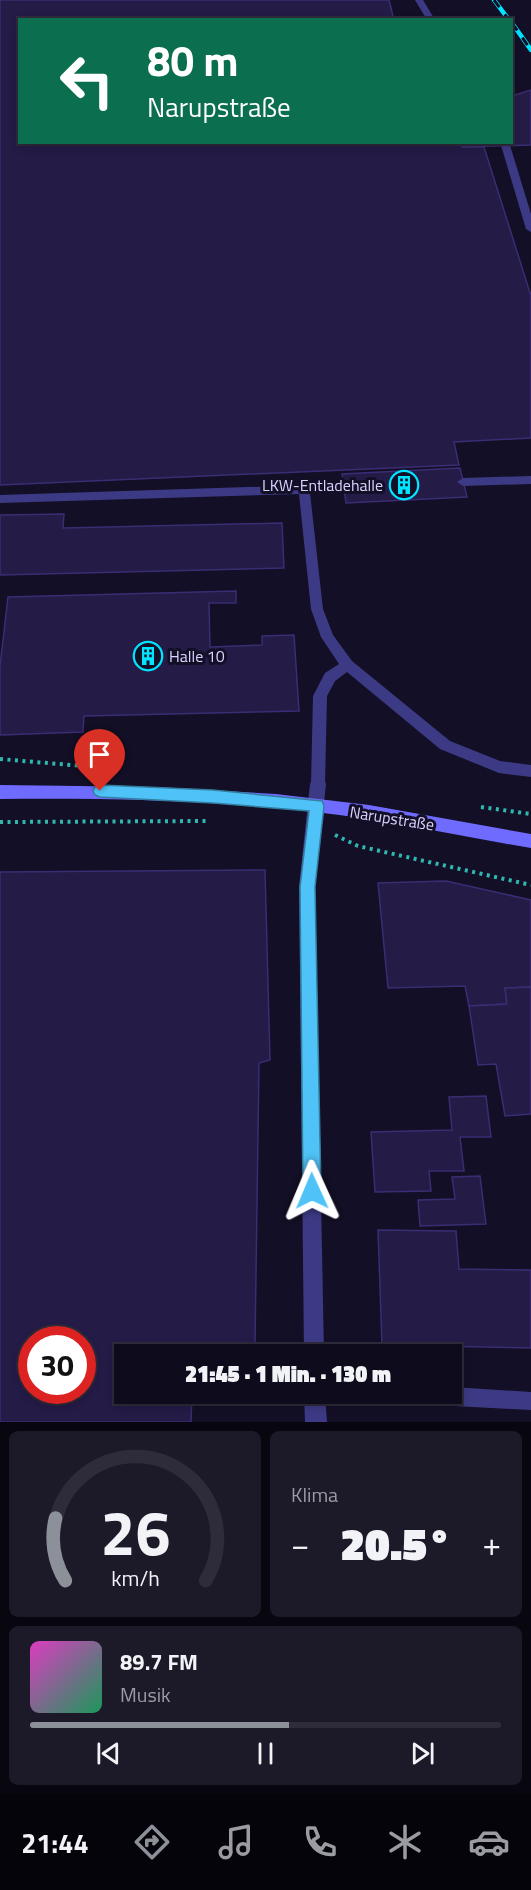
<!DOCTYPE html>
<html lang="de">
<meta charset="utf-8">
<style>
:root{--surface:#0e0b1c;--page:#1c1929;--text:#f1f3f6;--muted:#9b9ba3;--line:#2e2b3b;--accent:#8c9099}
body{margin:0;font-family:"Titillium Web",sans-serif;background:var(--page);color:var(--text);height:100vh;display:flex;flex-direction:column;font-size:22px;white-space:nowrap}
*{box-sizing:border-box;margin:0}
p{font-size:20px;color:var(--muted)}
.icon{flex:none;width:33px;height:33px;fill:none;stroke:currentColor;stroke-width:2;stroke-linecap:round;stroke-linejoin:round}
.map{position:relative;height:1422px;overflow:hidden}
.drawer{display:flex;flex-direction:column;gap:9px;padding:9px;background:#08060f;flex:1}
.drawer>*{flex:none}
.top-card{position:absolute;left:18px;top:18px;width:495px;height:126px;border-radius:0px;box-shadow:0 3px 9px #0003,0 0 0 2px var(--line);background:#0b6e4f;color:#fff;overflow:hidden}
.speed{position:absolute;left:18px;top:1326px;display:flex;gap:12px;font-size:30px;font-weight:700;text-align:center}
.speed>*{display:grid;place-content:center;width:78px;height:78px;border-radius:50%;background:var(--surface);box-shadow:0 3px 9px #0003,0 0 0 2px var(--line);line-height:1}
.speed .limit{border:9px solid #d22;background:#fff;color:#111}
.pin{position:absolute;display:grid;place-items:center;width:51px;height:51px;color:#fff;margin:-62px -26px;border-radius:50% 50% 50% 0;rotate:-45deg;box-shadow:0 0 6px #0007}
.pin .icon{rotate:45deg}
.me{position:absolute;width:66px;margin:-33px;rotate:359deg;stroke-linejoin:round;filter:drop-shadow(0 0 4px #0008)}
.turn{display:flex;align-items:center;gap:21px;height:126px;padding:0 30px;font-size:27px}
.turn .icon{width:78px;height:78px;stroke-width:2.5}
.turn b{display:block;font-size:42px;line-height:51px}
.big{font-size:45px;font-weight:800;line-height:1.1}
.drawer .card{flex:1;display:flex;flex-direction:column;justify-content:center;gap:9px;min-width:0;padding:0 21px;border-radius:9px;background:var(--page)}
.drawer .dial{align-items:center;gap:0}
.dial svg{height:156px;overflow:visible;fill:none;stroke:var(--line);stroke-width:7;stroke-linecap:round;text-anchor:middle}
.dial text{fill:var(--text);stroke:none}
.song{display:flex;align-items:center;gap:18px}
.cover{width:72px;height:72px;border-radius:9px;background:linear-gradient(135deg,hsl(310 70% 55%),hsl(150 70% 35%))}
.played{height:6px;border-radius:3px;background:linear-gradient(90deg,var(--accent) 55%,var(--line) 55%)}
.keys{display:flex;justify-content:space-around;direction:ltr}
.heat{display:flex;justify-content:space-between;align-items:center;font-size:33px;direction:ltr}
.drawer .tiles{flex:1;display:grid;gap:9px;grid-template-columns:1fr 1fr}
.card:last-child{grid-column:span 2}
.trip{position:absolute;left:114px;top:1344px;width:348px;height:60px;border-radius:0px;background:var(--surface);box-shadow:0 3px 9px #0003,0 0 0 2px var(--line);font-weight:800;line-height:60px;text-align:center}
.menu{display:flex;height:96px;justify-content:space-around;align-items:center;background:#06040b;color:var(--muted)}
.menu .icon{width:42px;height:42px}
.menu .active{color:var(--accent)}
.menu b{font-size:27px;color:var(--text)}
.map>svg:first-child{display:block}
.building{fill:#241b47;stroke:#3b2d73;stroke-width:1.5;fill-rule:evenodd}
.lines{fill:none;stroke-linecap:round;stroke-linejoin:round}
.path{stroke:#2fb8b0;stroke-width:4;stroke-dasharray:3 4.5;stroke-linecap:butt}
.lane{fill:#3d3a85;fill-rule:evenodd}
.street{fill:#3d3a85;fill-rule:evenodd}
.secondary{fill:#6f6bff;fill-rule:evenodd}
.rail-casing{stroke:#00e5ff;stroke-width:4.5}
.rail{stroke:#130f26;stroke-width:3;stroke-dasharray:9;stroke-linecap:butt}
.route{fill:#4fc3f7;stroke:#337fa1;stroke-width:1.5}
.labels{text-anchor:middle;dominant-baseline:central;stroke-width:6;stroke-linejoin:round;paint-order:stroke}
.poi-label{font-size:16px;fill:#d9d4ff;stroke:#130f26;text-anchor:end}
.street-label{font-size:16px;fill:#d9d4ff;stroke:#130f26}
</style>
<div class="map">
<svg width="531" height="1422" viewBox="0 0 531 1422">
<rect width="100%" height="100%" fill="#130f26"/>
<g class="building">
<polygon points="0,0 389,0 394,20 20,20 20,142 460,142 462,147 484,147 531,296 531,438 454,442 459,465 0,485"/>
<polygon points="531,90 531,145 462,147 460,142 512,142 512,96"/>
<polygon points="460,468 467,497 346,503 342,474"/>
<polygon points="64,514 63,528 282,523 284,568 0,575 0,515"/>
<polygon points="236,591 236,603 209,603 210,647 262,645 262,636 294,635 299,711 84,716 83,732 0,735 0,666 8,597"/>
<path d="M265,870L270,1060L259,1063L255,1344L194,1347V1354H124V1394H192L191,1422H0V872ZM32,1340H82V1390H32Z"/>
<polygon points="446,881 531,900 531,987 505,988 507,1004 469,1006 465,986 388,988 378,883"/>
<polygon points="531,987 531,1114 505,1116 496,1064 478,1065 469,1006 507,1004 505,988"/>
<polygon points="486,1096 491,1137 460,1137 464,1171 429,1171 431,1191 375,1192 371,1132 452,1130 449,1097"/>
<polygon points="480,1176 486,1224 420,1226 418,1200 455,1199 452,1177"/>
<polygon points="378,1230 456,1231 459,1269 531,1270 531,1348 382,1345"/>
</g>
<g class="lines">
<g class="path">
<polyline points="0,759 119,769"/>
<polyline points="481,807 531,814"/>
<polyline points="0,822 209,821"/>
<polyline points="335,835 358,846 531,885"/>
</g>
<g class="lane">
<polygon points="415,0 423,0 435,20 427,20"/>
<polygon points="500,142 509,142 531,214 531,232 526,229"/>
<polygon points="531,476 531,484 463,486 457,482 463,478"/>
<polygon points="344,484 350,488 348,491 310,493 323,609 333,635 352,661 450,741 500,761 531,765 531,777 499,773 440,749 347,672 335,681 327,696 325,784 323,788 318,790 313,788 311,784 313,696 325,673 339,664 321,637 311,609 299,494 0,503 0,495"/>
<polygon points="452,1387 531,1392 531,1410 399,1403 392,1401 390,1394 452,1394"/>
</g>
<g class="street">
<polygon points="318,777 324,779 326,784 315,887 324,1354 304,1354 299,887 310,784 312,779"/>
<polygon points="304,1394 325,1394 327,1422 305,1422"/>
</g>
<path class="secondary" d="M0,785L158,787L276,794L369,805L531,834V848C459,836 387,820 315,812C210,800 105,798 0,799Z"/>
<g class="rail-casing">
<g id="rail">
<polyline points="494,0 509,20"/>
<polyline points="512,23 531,50"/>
</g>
</g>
<use href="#rail" class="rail"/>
</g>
<polygon class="route" points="100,785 213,790 322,801 324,806 315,887 321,1191 318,1197 312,1199 306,1197 303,1191 300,887 309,811 213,803 100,797 95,795 93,791 95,787"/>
<defs>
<g id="building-ring" transform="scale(1.5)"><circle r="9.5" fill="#130f26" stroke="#00e5ff" stroke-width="1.5"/><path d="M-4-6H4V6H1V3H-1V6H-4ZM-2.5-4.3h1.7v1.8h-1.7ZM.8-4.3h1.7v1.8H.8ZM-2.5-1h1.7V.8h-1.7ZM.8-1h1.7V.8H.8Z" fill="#00e5ff"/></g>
</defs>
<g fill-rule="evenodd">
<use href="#building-ring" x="404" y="485"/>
<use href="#building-ring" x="148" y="656"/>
</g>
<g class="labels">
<g class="poi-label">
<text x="383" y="485">LKW-Entladehalle</text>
<text x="169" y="656" text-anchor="start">Halle 10</text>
</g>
<g class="street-label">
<text transform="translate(392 818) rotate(9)">Narupstraße</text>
</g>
</g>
</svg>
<div class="speed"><div class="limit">30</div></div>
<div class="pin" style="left:100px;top:791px;background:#d93025"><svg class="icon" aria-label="arrive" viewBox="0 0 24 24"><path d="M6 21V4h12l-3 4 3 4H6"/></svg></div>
<svg class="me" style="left:312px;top:1191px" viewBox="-20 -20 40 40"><path d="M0-17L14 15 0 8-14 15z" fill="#4fc3f7" stroke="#fff" stroke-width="4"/></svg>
<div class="trip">21:45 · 1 Min. · 130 m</div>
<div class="top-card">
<div class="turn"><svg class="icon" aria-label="left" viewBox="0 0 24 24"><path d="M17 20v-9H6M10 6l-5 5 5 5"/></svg><div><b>80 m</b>Narupstraße</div></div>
</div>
</div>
<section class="drawer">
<div class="tiles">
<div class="card dial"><svg viewBox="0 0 100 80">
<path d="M14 69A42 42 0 1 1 86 69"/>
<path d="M14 69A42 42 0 0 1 9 37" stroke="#8c9099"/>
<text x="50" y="56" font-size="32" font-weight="700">26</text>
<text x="50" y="72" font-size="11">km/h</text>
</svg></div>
<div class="card"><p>Klima</p>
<div class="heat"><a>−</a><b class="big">20.5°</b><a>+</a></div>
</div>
<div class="card">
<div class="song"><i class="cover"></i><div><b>89.7 FM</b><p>Musik</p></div></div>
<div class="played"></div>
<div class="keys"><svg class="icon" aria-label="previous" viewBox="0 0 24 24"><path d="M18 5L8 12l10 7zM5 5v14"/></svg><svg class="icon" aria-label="pause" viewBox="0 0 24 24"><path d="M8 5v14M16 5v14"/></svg><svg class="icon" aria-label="next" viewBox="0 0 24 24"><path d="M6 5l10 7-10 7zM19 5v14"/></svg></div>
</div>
</div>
</section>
<nav class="menu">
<b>21:44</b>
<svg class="icon active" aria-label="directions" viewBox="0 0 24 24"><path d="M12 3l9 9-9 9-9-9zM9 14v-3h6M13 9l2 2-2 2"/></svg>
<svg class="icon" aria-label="music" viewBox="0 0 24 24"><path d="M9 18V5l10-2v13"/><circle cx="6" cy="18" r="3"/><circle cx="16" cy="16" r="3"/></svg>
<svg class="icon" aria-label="phone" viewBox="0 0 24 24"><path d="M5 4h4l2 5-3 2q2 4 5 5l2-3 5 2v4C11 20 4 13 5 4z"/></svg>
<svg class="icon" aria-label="climate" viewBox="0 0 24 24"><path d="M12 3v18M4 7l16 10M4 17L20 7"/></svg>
<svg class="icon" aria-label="car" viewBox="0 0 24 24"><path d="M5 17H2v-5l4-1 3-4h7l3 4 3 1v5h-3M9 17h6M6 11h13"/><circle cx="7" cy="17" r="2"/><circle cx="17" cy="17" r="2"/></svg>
</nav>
